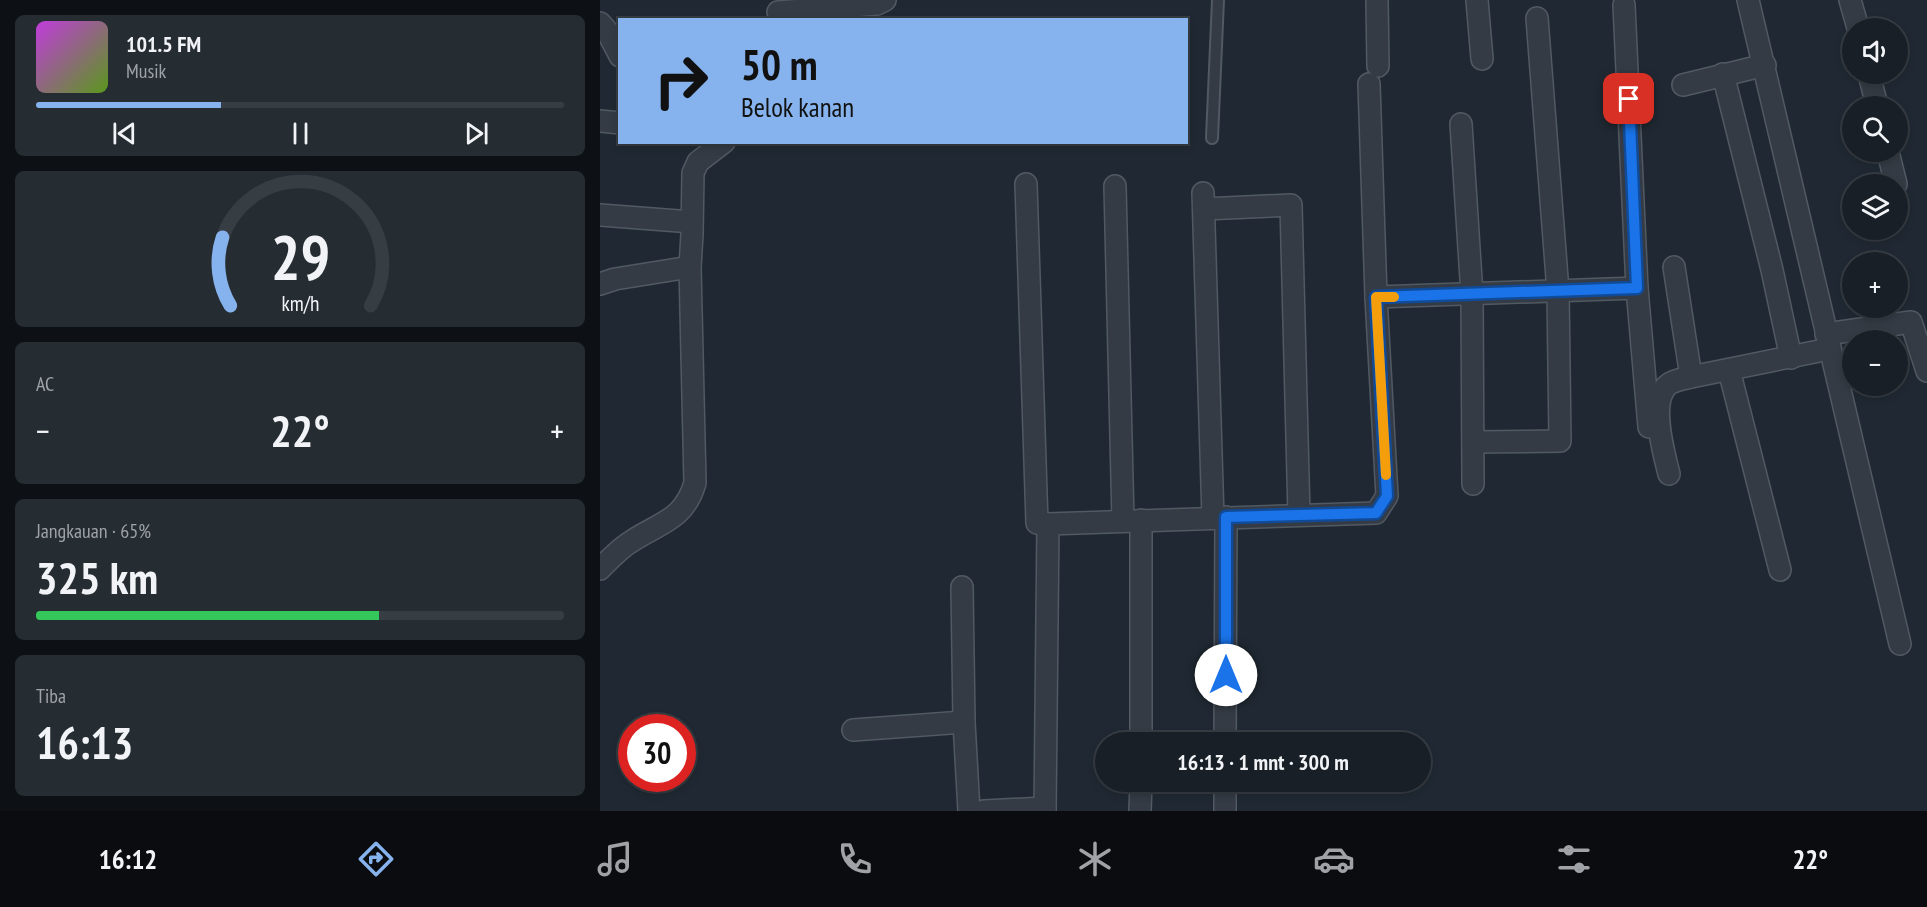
<!DOCTYPE html>
<html lang="id">
<meta charset="utf-8">
<style>
:root{--surface:#181f26;--page:#252c32;--text:#f1f3f6;--muted:#9fa2a7;--line:#363d43;--accent:#86b3ed}
body{margin:0;font-family:"PT Sans Narrow",sans-serif;background:var(--page);color:var(--text);height:100vh;display:flex;flex-direction:column;font-size:22px;white-space:nowrap}
*{box-sizing:border-box;margin:0}
p{font-size:20px;color:var(--muted)}
.icon{flex:none;width:33px;height:33px;fill:none;stroke:currentColor;stroke-width:2;stroke-linecap:round;stroke-linejoin:round}
.map{position:relative;flex:1;overflow:hidden}
.panel{display:flex;flex-direction:column;gap:15px;padding:15px;background:#0d1115;width:600px}
.panel>*{flex:none}
.hud{position:absolute;left:18px;top:18px;width:570px;height:126px;border-radius:0px;box-shadow:0 3px 9px #0003,0 0 0 2px var(--line);background:#86b3ed;color:#111;overflow:hidden}
.controls{position:absolute;left:1242px;top:18px;display:grid;gap:12px}
.controls a{display:grid;place-items:center;width:66px;height:66px;border-radius:50%;background:var(--surface);box-shadow:0 3px 9px #0003,0 0 0 2px var(--line);font-size:30px}
.speed{position:absolute;left:18px;top:714px;display:flex;gap:12px;font-size:30px;font-weight:700;text-align:center}
.speed>*{display:grid;place-content:center;width:78px;height:78px;border-radius:50%;background:var(--surface);box-shadow:0 3px 9px #0003,0 0 0 2px var(--line);line-height:1}
.speed .limit{border:9px solid #d22;background:#fff;color:#111}
.pin{position:absolute;display:grid;place-items:center;width:51px;height:51px;color:#fff;margin:-26px;border-radius:12px;box-shadow:0 3px 9px #0006}
.me{position:absolute;width:66px;margin:-33px;rotate:0deg;stroke-linejoin:round;filter:drop-shadow(0 0 4px #0008)}
.turn{display:flex;align-items:center;gap:21px;height:126px;padding:0 24px;font-size:27px}
.turn .icon{width:78px;height:78px;stroke-width:2.5}
.turn b{display:block;font-size:42px;line-height:51px}
.big{font-size:45px;font-weight:800;line-height:1.1}
.panel .tile{flex:1;display:flex;flex-direction:column;justify-content:center;gap:9px;min-width:0;padding:0 21px;border-radius:9px;background:var(--page)}
.panel .dial{align-items:center;gap:0}
.dial svg{height:156px;overflow:visible;fill:none;stroke:var(--line);stroke-width:7;stroke-linecap:round;text-anchor:middle}
.dial text{fill:var(--text);stroke:none}
.song{display:flex;align-items:center;gap:18px}
.cover{width:72px;height:72px;border-radius:9px;background:linear-gradient(135deg,hsl(290 70% 55%),hsl(90 70% 35%))}
.played{height:6px;border-radius:3px;background:linear-gradient(90deg,var(--accent) 35%,var(--line) 35%)}
.keys{display:flex;justify-content:space-around;direction:ltr}
.heat{display:flex;justify-content:space-between;align-items:center;font-size:33px;direction:ltr}
.charge{height:9px;border-radius:4px;background:linear-gradient(90deg,#34c759 65%,var(--line) 0)}
.trip{position:absolute;left:495px;top:732px;width:336px;height:60px;border-radius:30px;background:var(--surface);box-shadow:0 3px 9px #0003,0 0 0 2px var(--line);font-weight:800;line-height:60px;text-align:center}
.tab-bar{display:flex;height:96px;justify-content:space-around;align-items:center;background:#0a0c0f;color:var(--muted)}
.tab-bar .icon{width:42px;height:42px}
.tab-bar .selected{color:var(--accent)}
.tab-bar b{font-size:27px;color:var(--text)}
main{display:flex;flex:1;min-height:0}
.map>svg:first-child{display:block}
.lines{fill:none;stroke-linecap:round;stroke-linejoin:round}
.lane-casing{stroke:#515962;stroke-width:14}
.street-casing{stroke:#515962;stroke-width:24}
.lane{stroke:#343b44;stroke-width:10}
.street{stroke:#343b44;stroke-width:21}
.route-casing{stroke:#114b97;stroke-width:15}
.route{stroke:#1a73e8;stroke-width:10}
.slow{stroke:#f59e0b;stroke-width:10}
</style>
<main>
<section class="panel">
<div class="tile">
<div class="song"><i class="cover"></i><div><b>101.5 FM</b><p>Musik</p></div></div>
<div class="played"></div>
<div class="keys"><svg class="icon" aria-label="previous" viewBox="0 0 24 24"><path d="M18 5L8 12l10 7zM5 5v14"/></svg><svg class="icon" aria-label="pause" viewBox="0 0 24 24"><path d="M8 5v14M16 5v14"/></svg><svg class="icon" aria-label="next" viewBox="0 0 24 24"><path d="M6 5l10 7-10 7zM19 5v14"/></svg></div>
</div>
<div class="tile dial"><svg viewBox="0 0 100 80">
<path d="M14 69A42 42 0 1 1 86 69"/>
<path d="M14 69A42 42 0 0 1 10 34" stroke="#86b3ed"/>
<text x="50" y="56" font-size="32" font-weight="700">29</text>
<text x="50" y="72" font-size="11">km/h</text>
</svg></div>
<div class="tile"><p>AC</p>
<div class="heat"><a>−</a><b class="big">22°</b><a>+</a></div>
</div>
<div class="tile"><p>Jangkauan · 65%</p><b class="big">325 km</b><div class="charge"></div></div>
<div class="tile"><p>Tiba</p><b class="big">16:13</b></div>
</section>
<div class="map">
<svg width="1327" height="811" viewBox="0 0 1327 811">
<rect width="100%" height="100%" fill="#202933"/>
<g class="lines">
<g class="lane-casing">
<polyline id="lane" points="612,138 618,0"/>
</g>
<g class="street-casing">
<g id="street">
<polyline points="777,0 778,66"/>
<polyline points="877,0 882,59"/>
<polyline points="1148,0 1300,644"/>
<polyline points="1250,0 1258,28"/>
<polyline points="1024,5 1037,288"/>
<polyline points="178,12 277,4 285,0"/>
<polyline points="0,23 7,31 20,56"/>
<polyline points="1123,74 1172,270 1191,358"/>
<polyline points="1269,74 1277,106"/>
<polyline points="1083,85 1165,65"/>
<polyline points="0,121 20,123"/>
<polyline points="861,124 872,295 873,484"/>
<polyline points="1288,152 1296,184"/>
<polyline points="426,184 437,523 448,524"/>
<polyline points="515,186 523,521"/>
<polyline points="603,193 613,518"/>
<polyline points="604,209 691,205 699,515"/>
<polyline points="0,215 92,222"/>
<polyline points="1074,267 1091,377"/>
<polyline points="0,284 15,279 90,267"/>
<polyline points="776,297 1037,288 1049,427"/>
<polyline points="1226,334 1311,322 1327,371"/>
<polyline points="1129,370 1180,570"/>
<polyline points="873,442 960,441 958,291 937,18"/>
<path d="M1069,474C1064,453 1048,400 1069,384C1075,380 1084,379 1091,377L1229,349"/>
<path d="M0,569C10,559 20,548 32,541C61,522 84,520 95,483L90,267L92,234L93,173L98,162L124,142"/>
<polyline points="362,587 364,722 369,811"/>
<polyline points="253,730 364,722"/>
<polyline points="541,742 541,520"/>
<polyline points="625,742 626,517"/>
<polyline points="384,811 445,808"/>
<polyline points="445,811 448,524 776,513 787,496 776,297 769,84"/>
<polyline points="540,811 541,782"/>
<polyline points="625,811 625,782"/>
</g>
</g>
<use href="#lane" class="lane"/>
<use href="#street" class="street"/>
</g>
<g class="lines">
<g class="route-casing">
<polyline id="route" points="626,675 626,517 776,513 787,496 776,297 1037,288 1029,99"/>
</g>
<use href="#route" class="route"/>
<polyline class="slow" points="786,475 776,297 794,297"/>
</g>
</svg>
<div class="controls">
<a><svg class="icon" aria-label="sound" viewBox="0 0 24 24"><path d="M4 9h4l5-4v14l-5-4H4zM17 9q2 3 0 6"/></svg></a>
<a><svg class="icon" aria-label="search" viewBox="0 0 24 24"><circle cx="10" cy="10" r="6"/><path d="M15 15l6 6"/></svg></a>
<a><svg class="icon" aria-label="layers" viewBox="0 0 24 24"><path d="M12 4l9 5-9 5-9-5zM3 14l9 5 9-5"/></svg></a>
<a>+</a>
<a>−</a>
</div>
<div class="speed"><div class="limit">30</div></div>
<div class="pin" style="left:1029px;top:99px;background:#d93025"><svg class="icon" aria-label="arrive" viewBox="0 0 24 24"><path d="M6 21V4h12l-3 4 3 4H6"/></svg></div>
<svg class="me" style="left:626px;top:675px" viewBox="-20 -20 40 40"><circle r="19" fill="#fff"/><path d="M0-13L10 11 0 6-10 11z" fill="#1a73e8"/></svg>
<div class="trip">16:13 · 1 mnt · 300 m</div>
<div class="hud">
<div class="turn"><svg class="icon" aria-label="right" viewBox="0 0 24 24"><path d="M7 20v-9h11M14 6l5 5-5 5"/></svg><div><b>50 m</b>Belok kanan</div></div>
</div>
</div>
</main>
<nav class="tab-bar">
<b>16:12</b>
<svg class="icon selected" aria-label="directions" viewBox="0 0 24 24"><path d="M12 3l9 9-9 9-9-9zM9 14v-3h6M13 9l2 2-2 2"/></svg>
<svg class="icon" aria-label="music" viewBox="0 0 24 24"><path d="M9 18V5l10-2v13"/><circle cx="6" cy="18" r="3"/><circle cx="16" cy="16" r="3"/></svg>
<svg class="icon" aria-label="phone" viewBox="0 0 24 24"><path d="M5 4h4l2 5-3 2q2 4 5 5l2-3 5 2v4C11 20 4 13 5 4z"/></svg>
<svg class="icon" aria-label="climate" viewBox="0 0 24 24"><path d="M12 3v18M4 7l16 10M4 17L20 7"/></svg>
<svg class="icon" aria-label="car" viewBox="0 0 24 24"><path d="M5 17H2v-5l4-1 3-4h7l3 4 3 1v5h-3M9 17h6M6 11h13"/><circle cx="7" cy="17" r="2"/><circle cx="17" cy="17" r="2"/></svg>
<svg class="icon" aria-label="filters" viewBox="0 0 24 24"><path d="M4 7h16M4 17h16"/><circle cx="9" cy="7" r="2"/><circle cx="15" cy="17" r="2"/></svg>
<b>22°</b>
</nav>
